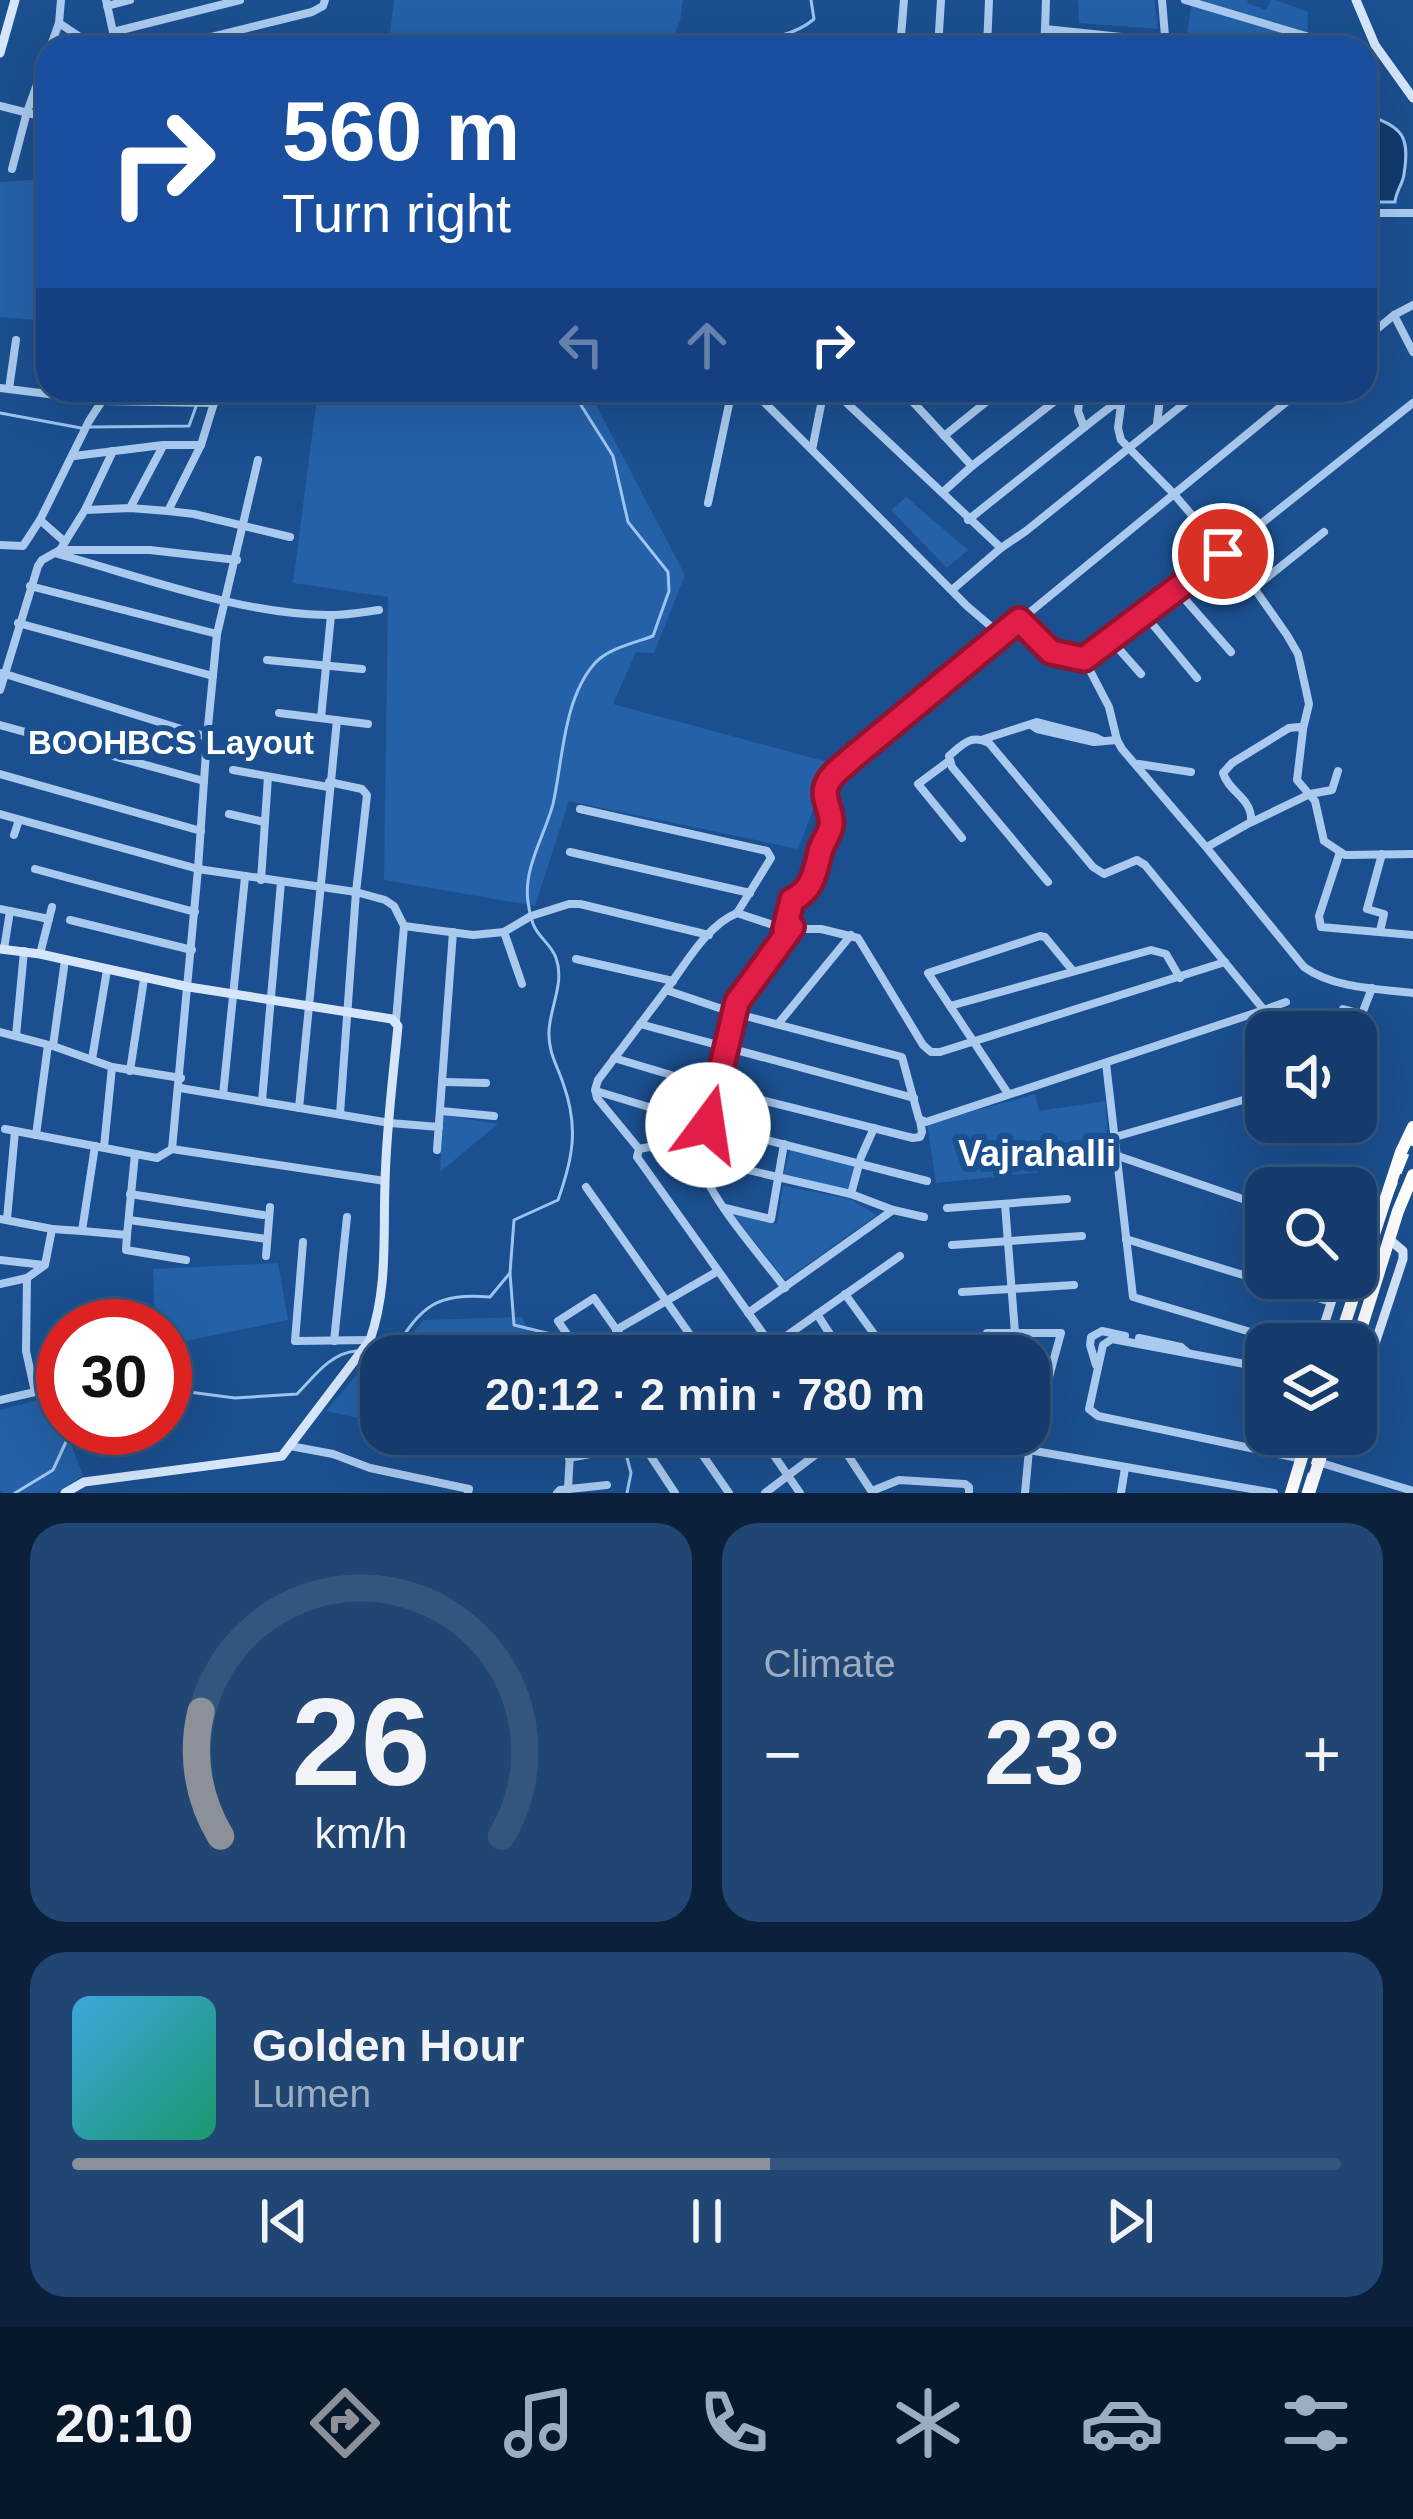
<!DOCTYPE html>
<meta charset="utf-8">
<style>
:root{--surface:#143b6b;--page:#214673;--text:#f1f3f6;--muted:#9dadc1;--line:#33557e;--accent:#8c9099}
body{margin:0;font-family:Helvetica,sans-serif;background:var(--page);color:var(--text);height:100vh;display:flex;flex-direction:column;font-size:45px;white-space:nowrap}
*{box-sizing:border-box;margin:0}
p{font-size:39px;color:var(--muted)}
.icon{flex:none;width:66px;height:66px;fill:none;stroke:currentColor;stroke-width:2;stroke-linecap:round;stroke-linejoin:round}
.map{position:relative;height:1493px;overflow:hidden}
.sheet{display:flex;flex-direction:column;gap:30px;padding:30px;background:#0b203b;flex:1}
.sheet>*{flex:none}
.banner{position:absolute;left:36px;top:36px;width:1341px;height:366px;border-radius:36px;box-shadow:0 12px 48px #0002,0 0 0 3px var(--line);background:#1a4fa0;color:#fff;overflow:hidden}
.tools{position:absolute;left:1245px;top:1011px;display:grid;gap:24px}
.tools a{display:grid;place-items:center;width:132px;height:132px;border-radius:24px;background:var(--surface);box-shadow:0 12px 48px #0002,0 0 0 3px var(--line);font-size:60px}
.speed{position:absolute;left:36px;top:1299px;display:flex;gap:24px;font-size:60px;font-weight:700;text-align:center}
.speed>*{display:grid;place-content:center;width:156px;height:156px;border-radius:50%;background:var(--surface);box-shadow:0 12px 48px #0002,0 0 0 3px var(--line);line-height:1}
.speed .limit{border:18px solid #d22;background:#fff;color:#111}
.pin{position:absolute;display:grid;place-items:center;width:102px;height:102px;color:#fff;margin:-51px;border:6px solid #fff;border-radius:50%;box-shadow:0 3px 12px #0007}
.me{position:absolute;width:132px;margin:-66px;rotate:14deg;stroke-linejoin:round;filter:drop-shadow(0 0 9px #0008)}
.turn{display:flex;align-items:center;gap:42px;height:252px;padding:0 48px;font-size:54px}
.turn .icon{width:156px;height:156px;stroke-width:2.5}
.turn b{display:block;font-size:84px;line-height:102px}
.lanes{display:flex;align-items:center;height:114px;padding:0 48px;background:#0003;justify-content:center;gap:60px;direction:ltr}
.lanes .off{opacity:.35}
.big{font-size:90px;font-weight:700;line-height:1.1}
.sheet .widget{flex:1;display:flex;flex-direction:column;justify-content:center;gap:18px;min-width:0;padding:0 42px;border-radius:36px;background:var(--page)}
.sheet .dial{align-items:center;gap:0}
.dial svg{height:312px;overflow:visible;fill:none;stroke:var(--line);stroke-width:7;stroke-linecap:round;text-anchor:middle}
.dial text{fill:var(--text);stroke:none}
.song{display:flex;align-items:center;gap:36px}
.cover{width:144px;height:144px;border-radius:18px;background:linear-gradient(135deg,hsl(200 70% 55%),hsl(160 70% 35%))}
.played{height:12px;border-radius:6px;background:linear-gradient(90deg,var(--accent) 55%,var(--line) 55%)}
.keys{display:flex;justify-content:space-around;direction:ltr}
.heat{display:flex;justify-content:space-between;align-items:center;font-size:66px;direction:ltr}
.sheet .tiles{flex:1;display:grid;gap:30px;grid-template-columns:1fr 1fr}
.widget:last-child{grid-column:span 2}
.trip{position:absolute;left:360px;top:1335px;width:690px;height:120px;border-radius:36px;background:var(--surface);box-shadow:0 12px 48px #0002,0 0 0 3px var(--line);font-weight:700;line-height:120px;text-align:center}
.dock{display:flex;height:192px;justify-content:space-around;align-items:center;background:#08182b;color:var(--muted)}
.dock .icon{width:84px;height:84px}
.dock .on{color:var(--accent)}
.dock b{font-size:54px;color:var(--text)}
.map>svg:first-child{display:block}
.green{fill:#2461a8}
.water{fill:#123a6d;stroke:#9cc4f0;stroke-width:3}
.lines{fill:none;stroke-linecap:round;stroke-linejoin:round}
.stream{stroke:#9cc4f0;stroke-width:3}
.street{stroke:#a9c9ee;stroke-width:8}
.secondary{stroke:#d6e6fa;stroke-width:9}
.highway{stroke:#fff;stroke-width:12}
.rail{stroke:#fff;stroke-width:3;stroke-dasharray:21 9;stroke-linecap:butt}
.route-casing{stroke:#92132f;stroke-width:30}
.route{stroke:#e11d48;stroke-width:21}
.labels{text-anchor:middle;dominant-baseline:central;stroke-width:12;stroke-linejoin:round;paint-order:stroke}
.neighbourhood-label{font-size:33px;font-weight:bold;fill:#fff;stroke:#1b4f8f}
.quarter-label{font-size:36px;font-weight:bold;fill:#fff;stroke:#1b4f8f}
</style>
<div class="map">
<svg width="1413" height="1493" viewBox="0 0 1413 1493">
<rect width="100%" height="100%" fill="#1b4f8f"/>
<g class="green">
<polygon points="394,0 683,0 680,21 668,48 408,48 390,32"/>
<polygon points="1078,0 1154,0 1158,29 1079,23"/>
<polygon points="1192,0 1248,0 1247,3 1266,10 1271,0 1275,0 1308,12 1307,42 1327,48 1297,48 1187,34"/>
<polygon points="48,179 48,321 0,317 0,182"/>
<polygon points="318,390 588,390 685,575 654,653 636,652 613,704 831,763 798,849 569,801 535,906 384,880 388,597 293,583"/>
<polygon points="906,497 968,550 947,568 891,510"/>
<polygon points="1035,1094 1039,1111 1105,1101 1110,1165 936,1183 927,1124"/>
<polygon points="443,1115 498,1124 440,1172"/>
<polygon points="790,1150 854,1165 848,1191 783,1176"/>
<polygon points="783,1186 850,1199 877,1215 785,1280 732,1213 777,1224"/>
<polygon points="278,1263 288,1320 165,1345 165,1326 155,1326 153,1269"/>
<polygon points="522,1317 541,1356 397,1356 423,1320"/>
<polygon points="374,1355 389,1356 381,1356 381,1423 326,1411"/>
<polygon points="52,1396 83,1475 56,1493 5,1493 0,1490 0,1410"/>
<polygon points="432,1434 545,1434 544,1458"/>
</g>
<path class="water" d="M1365,113C1399,128 1411,131 1404,174C1403,184 1396,191 1395,202H1365Z"/>
<g class="lines">
<g class="stream">
<path d="M703,48C739,37 784,45 814,19L811,0"/>
<polyline points="0,413 81,428"/>
<polyline points="90,427 189,426 202,390"/>
<polyline points="510,1273 514,1325 563,1337 574,1356"/>
<path d="M365,1351L395,1349C422,1305 437,1293 490,1297L510,1273L514,1220L558,1200C573,1158 579,1127 563,1083C557,1065 548,1052 549,1031C550,1007 565,982 556,958C552,946 541,939 535,928C531,921 529,909 528,902C523,868 545,835 553,804C563,760 563,699 595,663C609,648 634,643 653,636L669,591L668,572L628,522L613,456L579,402L568,390"/>
<path d="M165,1395L189,1392L235,1398L297,1394C314,1377 330,1353 356,1351"/>
<polyline points="621,1434 623,1442"/>
<polyline points="626,1454 631,1473 627,1493"/>
<polyline points="15,1493 53,1470 71,1431 78,1428"/>
</g>
<g class="street">
<polyline points="61,0 59,23 83,39 82,48"/>
<polyline points="106,0 113,32 120,48"/>
<polyline points="1046,0 1045,29 1131,38 1131,48"/>
<polyline points="1162,0 1166,48"/>
<polyline points="1185,0 1346,48"/>
<polyline points="107,6 130,0"/>
<polyline points="113,32 240,0"/>
<polyline points="1131,38 1219,48"/>
<polyline points="50,48 59,23"/>
<polyline points="167,48 312,12 323,6 325,0"/>
<polyline points="236,48 236,31"/>
<polyline points="900,48 904,0"/>
<polyline points="938,48 941,0"/>
<polyline points="987,48 989,0"/>
<polyline points="1044,48 1045,29"/>
<polyline points="0,106 48,118"/>
<polyline points="47,168 48,165"/>
<polyline points="12,169 27,112 48,54"/>
<polyline points="1365,213 1413,213"/>
<polyline points="1394,315 1413,352"/>
<polyline points="1365,339 1394,315 1413,305"/>
<polyline points="0,388 104,401 214,403"/>
<polyline points="9,389 16,340"/>
<polyline points="289,390 306,392"/>
<polyline points="752,390 811,449"/>
<polyline points="824,390 812,450 967,606 1001,635"/>
<polyline points="833,390 1001,548 1026,531 1201,390"/>
<polyline points="900,390 914,403 931,390"/>
<polyline points="914,390 914,403 972,466 1069,390"/>
<polyline points="1081,390 1078,411 1084,427"/>
<polyline points="1123,390 1118,428 1121,440 1173,493 1254,588 1287,635 1298,654 1306,690 1309,704 1303,729"/>
<polyline points="45,393 48,366"/>
<polyline points="1157,424 1161,390"/>
<polyline points="944,436 1001,390"/>
<polyline points="74,456 163,445 201,445 218,390"/>
<polyline points="943,492 972,466"/>
<polyline points="708,503 732,390"/>
<polyline points="130,508 163,446"/>
<polyline points="85,510 113,451"/>
<polyline points="168,511 194,514 290,537"/>
<polyline points="40,520 65,542"/>
<polyline points="968,520 1096,418 1113,405 1121,405"/>
<polyline points="0,545 23,546 40,520 89,421 109,390"/>
<polyline points="60,550 150,550 237,560"/>
<path d="M58,554C142,577 246,616 333,615C348,615 364,612 379,610"/>
<polyline points="30,586 217,634"/>
<polyline points="1254,588 1324,532"/>
<polyline points="1176,589 1231,652"/>
<polyline points="952,590 1001,548"/>
<polyline points="1144,614 1197,678"/>
<path d="M1020,620L1051,652L1084,659L1109,707L1117,740L1122,749L1206,847L1304,967C1333,988 1377,989 1413,993"/>
<polyline points="18,623 213,676"/>
<polyline points="1110,639 1141,674"/>
<polyline points="1084,659 1223,554 1413,403"/>
<polyline points="267,660 362,669"/>
<polyline points="2,673 207,737"/>
<polyline points="0,690 38,566 42,560 60,550 85,510 130,508 168,511 201,445"/>
<polyline points="279,713 368,724"/>
<polyline points="321,718 331,615"/>
<polyline points="0,725 204,781"/>
<polyline points="1031,725 1037,729 1094,742 1117,740"/>
<polyline points="984,739 1037,722 1095,737 1103,741"/>
<polyline points="949,761 918,784 962,838"/>
<polyline points="1139,764 1191,772"/>
<polyline points="233,770 328,787"/>
<polyline points="0,774 201,831"/>
<polyline points="329,782 362,789 367,795 356,892 340,1114"/>
<polyline points="580,809 767,851 771,858 737,913"/>
<polyline points="0,814 198,869 207,737 217,634 258,460"/>
<polyline points="229,814 264,822"/>
<polyline points="1252,822 1310,794 1332,790 1338,771"/>
<polyline points="14,835 19,820"/>
<path d="M1207,847L1251,822C1253,798 1229,793 1223,773L1232,763L1289,728L1299,727L1303,730L1297,780L1315,801L1324,841L1345,855L1413,854"/>
<polyline points="570,852 750,893"/>
<polyline points="1340,852 1319,916 1321,927 1413,935"/>
<polyline points="35,869 195,912"/>
<polyline points="261,880 268,777"/>
<polyline points="0,909 49,919"/>
<polyline points="70,920 192,950"/>
<polyline points="404,926 473,935 504,932 531,916 569,904 580,904 709,935"/>
<polyline points="1380,931 1384,914 1367,909 1382,854"/>
<polyline points="504,932 522,984"/>
<polyline points="4,949 10,911"/>
<polyline points="40,954 52,907"/>
<polyline points="576,959 673,981"/>
<polyline points="1225,962 940,1052 931,1052 923,1045 858,938 821,929 785,929 792,900 802,895 813,879 820,851 831,824 825,792 827,782 852,758 1301,390"/>
<path d="M666,990C686,964 706,926 737,913L785,929"/>
<polyline points="950,1006 1151,950 1166,954 1180,978"/>
<polyline points="1343,1009 1362,1014"/>
<polyline points="1264,1010 1286,1002"/>
<polyline points="640,1024 914,1098"/>
<polyline points="778,1024 851,935"/>
<polyline points="0,1032 53,1046 112,1067 181,1078"/>
<polyline points="1355,1032 1372,988"/>
<polyline points="16,1036 24,951"/>
<polyline points="53,1046 65,960"/>
<polyline points="614,1058 718,1089 913,1138 920,1137 922,1132 920,1120"/>
<polyline points="92,1059 107,970"/>
<polyline points="1106,1063 1133,1297 1291,1344"/>
<polyline points="130,1071 144,979"/>
<polyline points="444,1082 486,1083"/>
<polyline points="180,1088 390,1123 439,1127"/>
<polyline points="596,1091 708,1125 927,1181"/>
<polyline points="1007,1092 928,973 1040,936 1045,937 1073,971"/>
<polyline points="223,1095 245,877"/>
<polyline points="262,1101 281,882"/>
<polyline points="299,1108 337,720"/>
<polyline points="441,1111 494,1116"/>
<polyline points="5,1129 157,1158 172,1149 385,1181"/>
<polyline points="36,1135 48,1045"/>
<polyline points="1115,1137 1250,1098"/>
<polyline points="104,1147 112,1067"/>
<polyline points="172,1149 198,869 356,892 385,900 394,906 404,926 396,1021"/>
<polyline points="639,1149 649,1147 851,1194 893,1210 924,1217"/>
<polyline points="437,1150 453,932"/>
<polyline points="1118,1156 1266,1207"/>
<polyline points="586,1187 705,1356"/>
<polyline points="130,1194 263,1215"/>
<polyline points="851,1194 861,1157 874,1128"/>
<polyline points="1005,1204 1015,1333"/>
<polyline points="725,1208 771,1219 784,1144"/>
<polyline points="947,1208 1067,1199"/>
<polyline points="0,1219 52,1229 45,1265 27,1278 0,1284"/>
<polyline points="7,1219 15,1131"/>
<polyline points="129,1220 267,1239"/>
<polyline points="52,1229 82,1231 95,1146"/>
<polyline points="82,1231 127,1235 135,1154"/>
<polyline points="127,1235 126,1250 186,1260"/>
<polyline points="1126,1239 1331,1302"/>
<polyline points="303,1242 295,1341 370,1340"/>
<polyline points="952,1245 1082,1236"/>
<polyline points="266,1256 270,1207"/>
<polyline points="0,1260 44,1265"/>
<path d="M785,1288C762,1257 705,1194 700,1160L737,1002L790,930"/>
<polyline points="962,1292 1074,1285"/>
<polyline points="845,1294 890,1356"/>
<polyline points="748,1313 893,1210"/>
<polyline points="817,1314 844,1356"/>
<polyline points="616,1330 718,1271"/>
<polyline points="987,1333 1061,1333 1029,1450 1274,1493"/>
<polyline points="1139,1338 1181,1347 1188,1353"/>
<polyline points="334,1341 347,1217"/>
<polyline points="772,1346 900,1256"/>
<polyline points="582,1356 558,1321 594,1298 635,1356"/>
<path d="M779,1356L637,1157L639,1149L597,1098L595,1090L598,1080L666,990L734,1013L902,1057L919,1119L926,1122L1264,1010L1145,865L1137,860L1104,874L1093,867L989,743C971,734 963,744 949,756L952,767L1048,882"/>
<polyline points="1096,1365 1090,1345 1091,1337 1102,1331 1125,1336"/>
<polyline points="1266,1368 1112,1339 1103,1345 1089,1409 1098,1416 1302,1459"/>
<polyline points="1029,1388 1045,1390"/>
<polyline points="0,1400 35,1392 26,1351 27,1278"/>
<polyline points="636,1434 675,1493"/>
<polyline points="688,1434 729,1493"/>
<polyline points="759,1434 800,1493"/>
<polyline points="834,1434 872,1492"/>
<polyline points="290,1446 333,1454 370,1468 469,1489 468,1493"/>
<polyline points="1285,1454 1291,1434"/>
<polyline points="569,1458 643,1444"/>
<polyline points="1318,1462 1413,1491"/>
<polyline points="568,1489 571,1434"/>
<polyline points="872,1491 899,1480 965,1484 969,1487 969,1493"/>
<polyline points="557,1493 560,1490 607,1485"/>
<polyline points="765,1493 843,1434"/>
<polyline points="1025,1493 1029,1450"/>
<polyline points="1121,1493 1125,1468"/>
</g>
<g class="secondary">
<polyline points="1356,0 1375,45 1413,98"/>
<polyline points="0,53 15,0"/>
<path d="M0,949L40,954L189,987L392,1019L398,1026C393,1078 386,1131 385,1184C383,1238 388,1288 370,1340L282,1456L84,1482L65,1493"/>
<polyline points="1356,1238 1367,1234 1373,1235"/>
<polyline points="1318,1344 1339,1278"/>
<polyline points="1356,1401 1403,1259 1403,1251 1389,1239"/>
</g>
<g class="highway">
<polyline points="1338,1344 1401,1152 1413,1127"/>
<polyline points="1356,1345 1398,1211 1413,1175"/>
<polyline points="1291,1493 1309,1434"/>
<polyline points="1309,1493 1328,1434"/>
</g>
<g class="rail">
<polyline points="1342,1344 1385,1211 1413,1141"/>
<polyline points="1303,1493 1322,1434"/>
</g>
</g>
<g class="lines">
<g class="route-casing">
<path id="route" d="M708,1125L737,1002L792,927L785,929L792,900C813,890 815,872 820,852C822,843 830,834 831,825C833,812 822,799 826,787C829,775 844,766 852,758L1019,620L1051,652L1084,659L1223,554"/>
</g>
<use href="#route" class="route"/>
</g>
<g class="labels">
<g class="neighbourhood-label">
<text x="171" y="742">BOOHBCS Layout</text>
</g>
<g class="quarter-label">
<text x="1037" y="1153">Vajrahalli</text>
</g>
</g>
</svg>
<div class="tools">
<a><svg class="icon" aria-label="sound" viewBox="0 0 24 24"><path d="M4 9h4l5-4v14l-5-4H4zM17 9q2 3 0 6"/></svg></a>
<a><svg class="icon" aria-label="search" viewBox="0 0 24 24"><circle cx="10" cy="10" r="6"/><path d="M15 15l6 6"/></svg></a>
<a><svg class="icon" aria-label="layers" viewBox="0 0 24 24"><path d="M12 4l9 5-9 5-9-5zM3 14l9 5 9-5"/></svg></a>
</div>
<div class="speed"><div class="limit">30</div></div>
<div class="pin" style="left:1223px;top:554px;background:#d93025"><svg class="icon" aria-label="arrive" viewBox="0 0 24 24"><path d="M6 21V4h12l-3 4 3 4H6"/></svg></div>
<svg class="me" style="left:708px;top:1125px" viewBox="-20 -20 40 40"><circle r="19" fill="#fff"/><path d="M0-13L10 11 0 6-10 11z" fill="#e11d48"/></svg>
<div class="trip">20:12 · 2 min · 780 m</div>
<div class="banner">
<div class="turn"><svg class="icon" aria-label="right" viewBox="0 0 24 24"><path d="M7 20v-9h11M14 6l5 5-5 5"/></svg><div><b>560 m</b>Turn right</div></div>
<div class="lanes"><svg class="icon off" aria-label="left" viewBox="0 0 24 24"><path d="M17 20v-9H6M10 6l-5 5 5 5"/></svg><svg class="icon off" aria-label="ahead" viewBox="0 0 24 24"><path d="M12 20V5M6 11l6-6 6 6"/></svg><svg class="icon" aria-label="right" viewBox="0 0 24 24"><path d="M7 20v-9h11M14 6l5 5-5 5"/></svg></div>
</div>
</div>
<section class="sheet">
<div class="tiles">
<div class="widget dial"><svg viewBox="0 0 100 80">
<path d="M14 69A42 42 0 1 1 86 69"/>
<path d="M14 69A42 42 0 0 1 9 37" stroke="#8c9099"/>
<text x="50" y="56" font-size="32" font-weight="700">26</text>
<text x="50" y="72" font-size="11">km/h</text>
</svg></div>
<div class="widget"><p>Climate</p>
<div class="heat"><a>−</a><b class="big">23°</b><a>+</a></div>
</div>
<div class="widget">
<div class="song"><i class="cover"></i><div><b>Golden Hour</b><p>Lumen</p></div></div>
<div class="played"></div>
<div class="keys"><svg class="icon" aria-label="previous" viewBox="0 0 24 24"><path d="M18 5L8 12l10 7zM5 5v14"/></svg><svg class="icon" aria-label="pause" viewBox="0 0 24 24"><path d="M8 5v14M16 5v14"/></svg><svg class="icon" aria-label="next" viewBox="0 0 24 24"><path d="M6 5l10 7-10 7zM19 5v14"/></svg></div>
</div>
</div>
</section>
<nav class="dock">
<b>20:10</b>
<svg class="icon on" aria-label="directions" viewBox="0 0 24 24"><path d="M12 3l9 9-9 9-9-9zM9 14v-3h6M13 9l2 2-2 2"/></svg>
<svg class="icon" aria-label="music" viewBox="0 0 24 24"><path d="M9 18V5l10-2v13"/><circle cx="6" cy="18" r="3"/><circle cx="16" cy="16" r="3"/></svg>
<svg class="icon" aria-label="phone" viewBox="0 0 24 24"><path d="M5 4h4l2 5-3 2q2 4 5 5l2-3 5 2v4C11 20 4 13 5 4z"/></svg>
<svg class="icon" aria-label="climate" viewBox="0 0 24 24"><path d="M12 3v18M4 7l16 10M4 17L20 7"/></svg>
<svg class="icon" aria-label="car" viewBox="0 0 24 24"><path d="M5 17H2v-5l4-1 3-4h7l3 4 3 1v5h-3M9 17h6M6 11h13"/><circle cx="7" cy="17" r="2"/><circle cx="17" cy="17" r="2"/></svg>
<svg class="icon" aria-label="filters" viewBox="0 0 24 24"><path d="M4 7h16M4 17h16"/><circle cx="9" cy="7" r="2"/><circle cx="15" cy="17" r="2"/></svg>
</nav>
